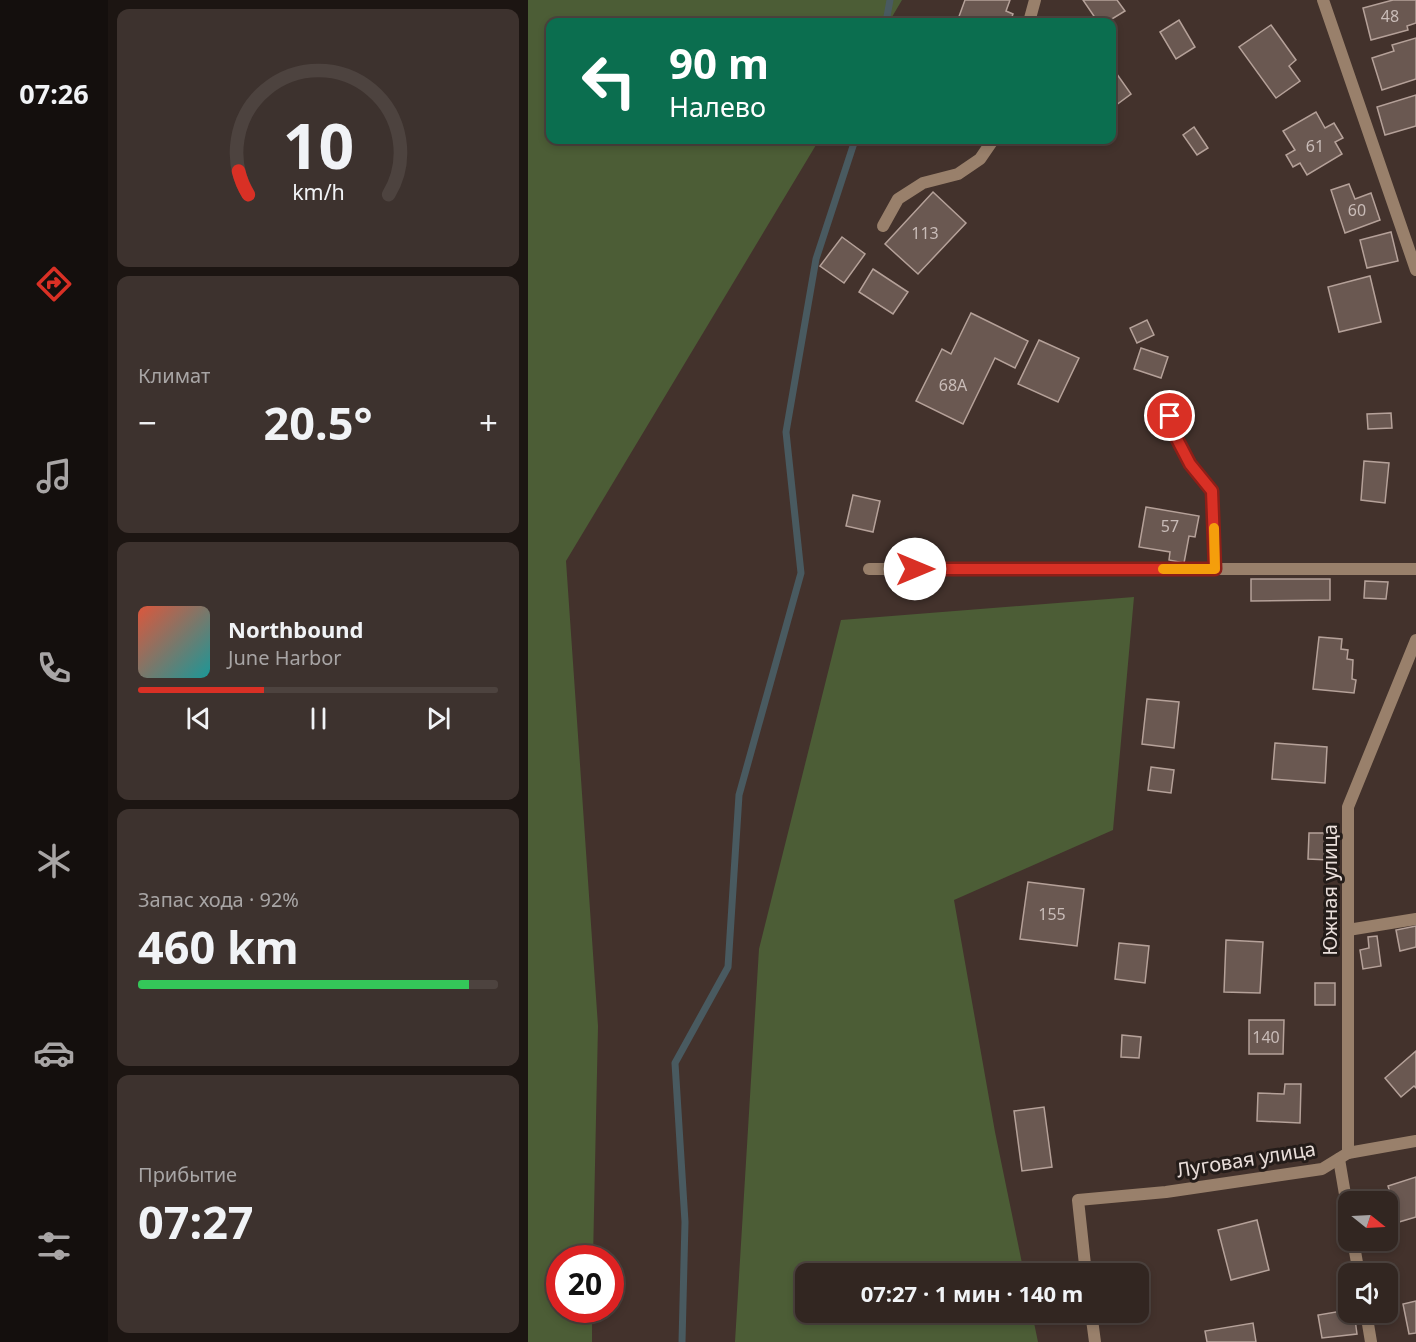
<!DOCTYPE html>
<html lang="ru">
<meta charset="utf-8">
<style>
:root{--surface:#322621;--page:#3d322e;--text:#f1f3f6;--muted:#a8a5a5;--line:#4d433f;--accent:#d93025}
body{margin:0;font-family:"Noto Sans",sans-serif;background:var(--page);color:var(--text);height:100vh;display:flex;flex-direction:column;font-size:22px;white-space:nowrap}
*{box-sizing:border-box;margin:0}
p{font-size:20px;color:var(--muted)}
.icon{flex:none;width:33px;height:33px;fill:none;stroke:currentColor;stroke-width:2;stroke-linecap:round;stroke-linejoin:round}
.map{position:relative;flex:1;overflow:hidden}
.panel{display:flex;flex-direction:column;gap:9px;padding:9px;background:#1c1512;width:420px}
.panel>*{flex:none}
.top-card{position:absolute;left:18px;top:18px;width:570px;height:126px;border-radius:12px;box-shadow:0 3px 9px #0003,0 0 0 2px var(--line);background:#0b6e4f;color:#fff;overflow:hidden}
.needle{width:39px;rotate:108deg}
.controls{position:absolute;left:810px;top:1191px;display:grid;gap:12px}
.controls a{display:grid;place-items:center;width:60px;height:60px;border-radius:12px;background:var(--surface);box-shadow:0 3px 9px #0003,0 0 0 2px var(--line);font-size:30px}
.speed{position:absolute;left:18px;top:1245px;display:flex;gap:12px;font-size:30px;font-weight:700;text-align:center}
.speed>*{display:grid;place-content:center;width:78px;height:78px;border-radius:50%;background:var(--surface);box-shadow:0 3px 9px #0003,0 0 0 2px var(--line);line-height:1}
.speed .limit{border:9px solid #d22;background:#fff;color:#111}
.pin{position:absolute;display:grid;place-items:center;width:51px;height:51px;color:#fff;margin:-26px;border:3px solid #fff;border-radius:50%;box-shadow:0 2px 6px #0007}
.me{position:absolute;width:66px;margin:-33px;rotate:90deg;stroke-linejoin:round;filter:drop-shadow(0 0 4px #0008)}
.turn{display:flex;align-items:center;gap:21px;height:126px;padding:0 24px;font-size:27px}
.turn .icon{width:78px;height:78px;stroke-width:2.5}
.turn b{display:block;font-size:42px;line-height:51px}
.big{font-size:45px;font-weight:700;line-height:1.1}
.panel .tile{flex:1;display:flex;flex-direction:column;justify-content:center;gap:9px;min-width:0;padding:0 21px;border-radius:12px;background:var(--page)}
.panel .dial{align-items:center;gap:0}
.dial svg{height:156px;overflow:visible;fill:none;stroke:var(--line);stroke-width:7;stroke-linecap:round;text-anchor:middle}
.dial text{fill:var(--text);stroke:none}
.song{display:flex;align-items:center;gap:18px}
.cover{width:72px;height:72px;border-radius:9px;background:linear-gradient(135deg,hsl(10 70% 55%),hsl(180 70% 35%))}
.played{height:6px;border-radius:3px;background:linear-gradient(90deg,var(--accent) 35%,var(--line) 35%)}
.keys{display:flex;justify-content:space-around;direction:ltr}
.heat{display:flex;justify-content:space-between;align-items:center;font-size:33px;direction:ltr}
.charge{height:9px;border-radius:4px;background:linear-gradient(90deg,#34c759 92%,var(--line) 0)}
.trip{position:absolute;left:267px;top:1263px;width:354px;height:60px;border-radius:12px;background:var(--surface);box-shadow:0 3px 9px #0003,0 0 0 2px var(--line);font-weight:700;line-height:60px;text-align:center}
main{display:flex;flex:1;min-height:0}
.menu{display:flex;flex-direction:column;width:108px;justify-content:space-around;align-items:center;background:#140f0d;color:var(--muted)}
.menu .icon{width:42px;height:42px}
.menu .current{color:var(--accent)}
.menu b{font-size:27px;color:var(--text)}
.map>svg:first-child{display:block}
.green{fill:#4c5d36}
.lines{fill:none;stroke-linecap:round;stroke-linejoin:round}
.stream{stroke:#495a60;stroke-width:7}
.building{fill:#6a5851;stroke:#b5a199;stroke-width:1.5}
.service{stroke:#99806b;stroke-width:12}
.minor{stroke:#99806b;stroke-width:12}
.route-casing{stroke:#8d1f18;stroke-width:15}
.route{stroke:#d93025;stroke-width:10}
.slow{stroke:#f59e0b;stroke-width:10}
.labels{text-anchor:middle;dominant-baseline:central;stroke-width:6;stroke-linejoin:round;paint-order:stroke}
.number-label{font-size:16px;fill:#c9bcb8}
.street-label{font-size:20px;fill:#e9deda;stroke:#241c19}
</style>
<main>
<nav class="menu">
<b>07:26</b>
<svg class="icon current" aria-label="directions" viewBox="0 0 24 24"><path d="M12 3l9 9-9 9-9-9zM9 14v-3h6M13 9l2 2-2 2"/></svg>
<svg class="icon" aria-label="music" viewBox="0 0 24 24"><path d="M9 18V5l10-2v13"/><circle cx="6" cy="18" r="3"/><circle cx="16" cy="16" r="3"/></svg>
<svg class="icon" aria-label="phone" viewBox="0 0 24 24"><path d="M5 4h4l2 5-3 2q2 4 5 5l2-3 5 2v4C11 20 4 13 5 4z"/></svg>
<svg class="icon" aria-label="climate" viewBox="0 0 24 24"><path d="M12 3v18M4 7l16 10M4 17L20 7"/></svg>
<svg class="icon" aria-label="car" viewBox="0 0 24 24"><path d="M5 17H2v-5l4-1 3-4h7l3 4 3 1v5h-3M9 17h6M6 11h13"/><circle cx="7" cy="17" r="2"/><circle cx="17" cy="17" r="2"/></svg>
<svg class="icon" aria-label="filters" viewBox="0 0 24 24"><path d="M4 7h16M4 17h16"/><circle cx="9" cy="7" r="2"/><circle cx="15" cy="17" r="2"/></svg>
</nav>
<section class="panel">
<div class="tile dial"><svg viewBox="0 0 100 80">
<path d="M14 69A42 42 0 1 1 86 69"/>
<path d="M14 69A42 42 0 0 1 9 57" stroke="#d93025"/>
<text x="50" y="56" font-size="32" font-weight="700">10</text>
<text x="50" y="72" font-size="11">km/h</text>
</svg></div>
<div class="tile"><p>Климат</p>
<div class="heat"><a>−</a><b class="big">20.5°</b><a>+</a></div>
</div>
<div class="tile">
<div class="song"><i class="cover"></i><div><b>Northbound</b><p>June Harbor</p></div></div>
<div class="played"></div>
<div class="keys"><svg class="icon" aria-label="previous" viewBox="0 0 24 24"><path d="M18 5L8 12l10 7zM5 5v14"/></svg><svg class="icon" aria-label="pause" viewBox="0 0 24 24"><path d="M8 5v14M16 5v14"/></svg><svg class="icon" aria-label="next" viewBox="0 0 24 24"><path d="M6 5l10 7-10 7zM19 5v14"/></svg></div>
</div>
<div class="tile"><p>Запас хода · 92%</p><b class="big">460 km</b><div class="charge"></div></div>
<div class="tile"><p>Прибытие</p><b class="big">07:27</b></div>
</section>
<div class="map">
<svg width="888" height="1342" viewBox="0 0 888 1342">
<rect width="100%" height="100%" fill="#43322c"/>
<g class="green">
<polygon points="0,0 374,0 361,22 22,22 22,140 291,140 38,561 70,1026 65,1258 32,1258 32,1310 64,1310 64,1342 0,1342"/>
<polygon points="606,597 585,830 426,900 467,1132 496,1273 278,1274 278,1312 504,1313 510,1342 207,1342 231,949 313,620"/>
</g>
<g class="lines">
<g class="stream">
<polyline points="358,22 362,0"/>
<polyline points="154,1342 157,1222 147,1063 200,967 211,795 273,573 258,432 288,259 327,140"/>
</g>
</g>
<g class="building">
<polygon points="437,0 482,0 478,11 485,14 482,22 429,22"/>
<polygon points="555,0 589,0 597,11 579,22 570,22"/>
<polygon points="865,0 888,0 888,23 879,26 880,30 843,40 835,8"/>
<polygon points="651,20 667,47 648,59 632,32"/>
<polygon points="743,25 768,60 761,66 772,81 748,98 711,47"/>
<polygon points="888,38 888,79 854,90 844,58 866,51 864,45"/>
<polygon points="586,70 603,94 584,108 584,72"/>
<polygon points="888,95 888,126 857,135 849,107"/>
<polygon points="788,112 797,128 806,123 815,138 807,142 814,154 779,175 772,163 765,167 758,155 767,150 755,131"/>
<polygon points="666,127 680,148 669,155 655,135"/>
<polygon points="821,184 827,199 843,193 852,220 817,233 803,190"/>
<polygon points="405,192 438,223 390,274 357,244"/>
<polygon points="863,232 870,261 839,268 832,240"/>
<polygon points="314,237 337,254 316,283 292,266"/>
<polygon points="345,269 380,292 365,314 331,292"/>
<polygon points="842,276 853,322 811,332 800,287"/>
<polygon points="443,313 500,341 487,368 467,358 435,424 388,401 414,349 423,354"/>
<polygon points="619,320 626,335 609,343 602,328"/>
<polygon points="511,340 551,358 530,402 490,384"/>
<polygon points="613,348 640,357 633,378 606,369"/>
<polygon points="863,413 864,428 840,429 839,414"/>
<polygon points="836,461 861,463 857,503 833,500"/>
<polygon points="325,495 352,501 345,532 318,526"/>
<polygon points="618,507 671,516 667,537 661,536 656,563 641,560 642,552 611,547"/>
<polygon points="723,579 802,579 802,600 723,601"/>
<polygon points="837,581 860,582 858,599 836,598"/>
<polygon points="791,637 814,639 813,649 820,650 819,659 825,660 824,679 828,680 826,693 785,689"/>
<polygon points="619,699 651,702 646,748 614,744"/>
<polygon points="747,743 799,747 797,783 744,779"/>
<polygon points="623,767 646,770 643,793 620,790"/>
<polygon points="781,833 802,833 801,860 780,859"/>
<polygon points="500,882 556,889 549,946 492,939"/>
<polygon points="888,926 888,947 872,951 868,930"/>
<polygon points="849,936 853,966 835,969 832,950 841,948 840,937"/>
<polygon points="698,940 735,942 732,993 696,992"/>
<polygon points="591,943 621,946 617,983 587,979"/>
<rect x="787" y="983" width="20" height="22"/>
<polygon points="721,1020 756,1020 755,1054 721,1054"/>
<polygon points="594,1035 613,1037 611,1058 593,1057"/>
<polygon points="888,1051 888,1088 886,1086 873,1097 857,1078"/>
<polygon points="757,1084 773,1084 772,1123 729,1121 730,1093 756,1094"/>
<polygon points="516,1107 524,1167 494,1171 486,1111"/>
<polygon points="888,1177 888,1217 871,1222 860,1186"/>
<polygon points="729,1220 741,1270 703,1280 690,1230"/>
<polygon points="888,1301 888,1333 881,1334 875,1304"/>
<polygon points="820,1310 826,1312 829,1334 794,1338 790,1315"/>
<polygon points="725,1323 728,1342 679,1342 677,1331"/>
</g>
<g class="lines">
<g class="service">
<polyline points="501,22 507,0"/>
<polyline points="355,226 370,199 395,183 430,174 452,159 465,140"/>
<polyline points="642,416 649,439 662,464 684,491 687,569"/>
<polyline points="341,569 888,569"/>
<polyline points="820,930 888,919"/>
</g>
<g class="minor">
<polyline points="795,0 888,270"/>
<polyline points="820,1153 820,807 888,640"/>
<polyline points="811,1159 820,1212"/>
<polyline points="825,1240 831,1274"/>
<polyline points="558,1274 550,1200 638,1192 794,1169 820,1153 888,1141"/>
<polyline points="563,1312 567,1342"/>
<polyline points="838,1312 843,1342"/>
</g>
</g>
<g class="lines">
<g class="route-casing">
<polyline id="route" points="387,569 687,569 684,491 662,464 649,439 642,416"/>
</g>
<use href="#route" class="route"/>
<polyline class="slow" points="635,569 687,569 686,528"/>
</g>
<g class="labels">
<g class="number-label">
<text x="862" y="16">48</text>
<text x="787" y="146">61</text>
<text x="829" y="210">60</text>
<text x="397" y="233">113</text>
<text x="425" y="385">68А</text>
<text x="642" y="526">57</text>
<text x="524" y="914">155</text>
<text x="738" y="1037">140</text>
</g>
<g class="street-label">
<text transform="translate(801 890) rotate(-90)">Южная улица</text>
<text transform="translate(718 1159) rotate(-9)">Луговая улица</text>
</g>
</g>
</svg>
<div class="controls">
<a><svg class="needle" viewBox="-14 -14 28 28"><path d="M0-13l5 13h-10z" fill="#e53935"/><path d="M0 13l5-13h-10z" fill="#a8a5a5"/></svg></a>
<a><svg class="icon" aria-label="sound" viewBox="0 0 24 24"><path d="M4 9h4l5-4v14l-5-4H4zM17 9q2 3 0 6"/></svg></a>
</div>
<div class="speed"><div class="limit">20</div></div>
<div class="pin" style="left:642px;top:416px;background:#d93025"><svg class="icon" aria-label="arrive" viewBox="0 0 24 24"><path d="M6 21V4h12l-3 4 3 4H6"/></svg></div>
<svg class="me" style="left:387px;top:569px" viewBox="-20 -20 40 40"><circle r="19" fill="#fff"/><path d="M0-13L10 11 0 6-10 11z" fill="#d93025"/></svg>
<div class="trip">07:27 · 1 мин · 140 m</div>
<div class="top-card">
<div class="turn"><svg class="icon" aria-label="left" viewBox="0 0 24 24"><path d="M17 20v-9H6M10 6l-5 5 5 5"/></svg><div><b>90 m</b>Налево</div></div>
</div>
</div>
</main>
